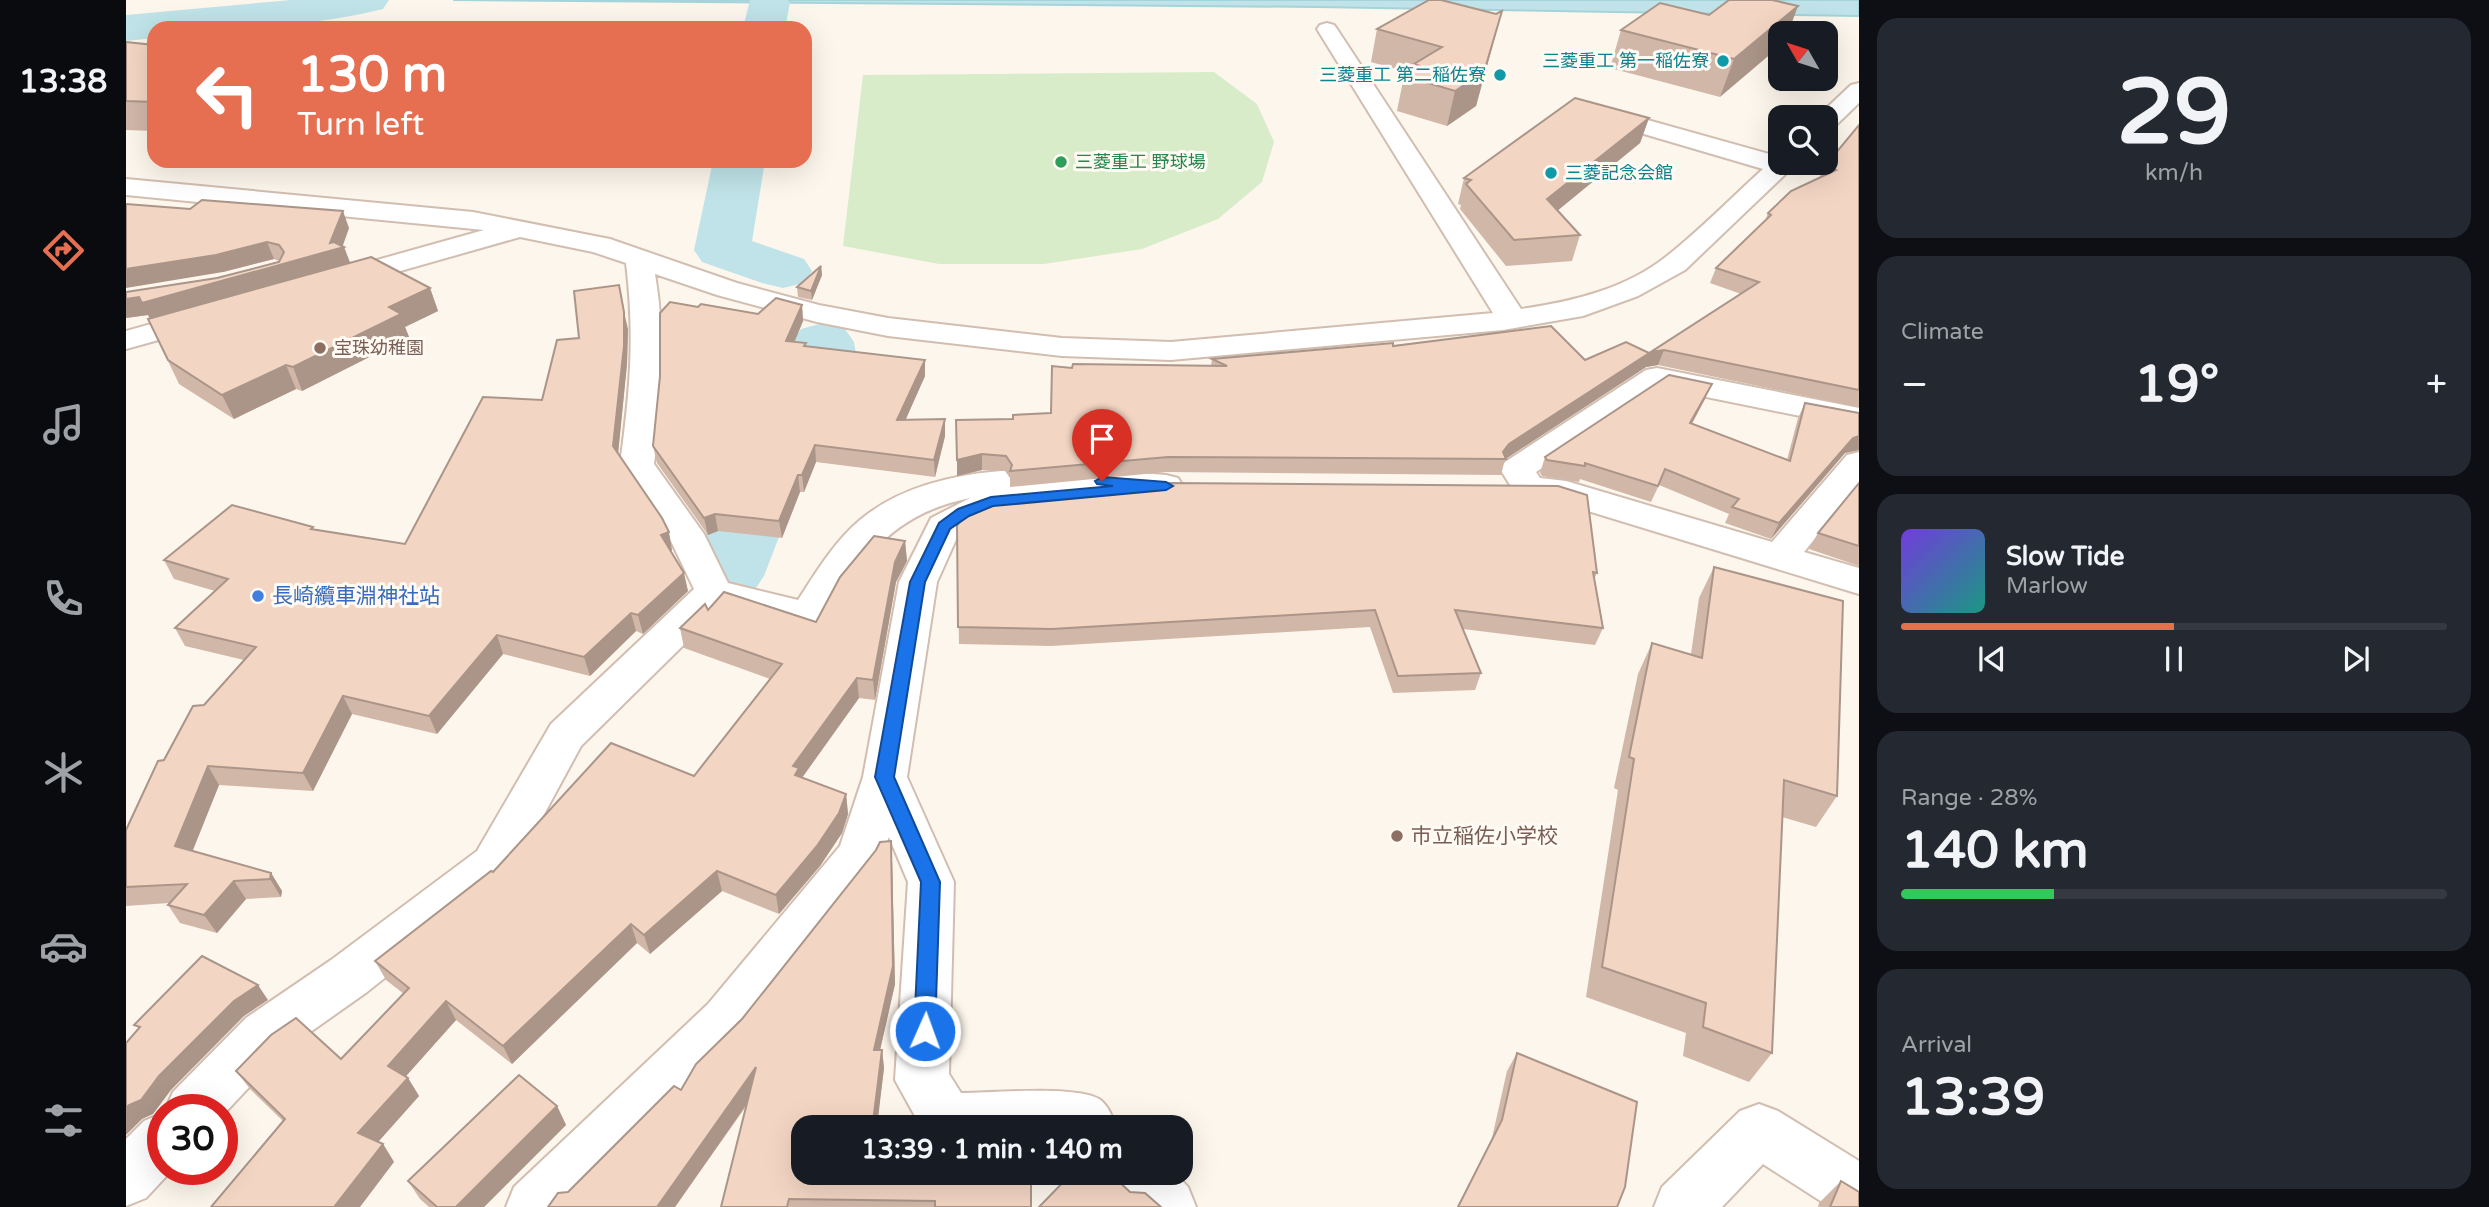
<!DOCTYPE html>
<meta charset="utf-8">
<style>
:root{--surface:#171b24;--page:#242831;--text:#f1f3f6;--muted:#9ea1a6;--line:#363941;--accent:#e76f51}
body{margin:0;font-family:"Varela Round","Noto Sans JP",sans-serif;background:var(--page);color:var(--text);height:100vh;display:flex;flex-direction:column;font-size:26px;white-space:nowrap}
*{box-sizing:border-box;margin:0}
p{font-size:23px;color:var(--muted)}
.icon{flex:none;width:38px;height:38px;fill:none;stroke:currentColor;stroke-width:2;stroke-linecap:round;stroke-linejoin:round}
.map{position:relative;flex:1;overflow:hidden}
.panel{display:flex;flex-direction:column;gap:18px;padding:18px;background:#0d0f14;width:630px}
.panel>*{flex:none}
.top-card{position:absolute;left:21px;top:21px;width:665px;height:147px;border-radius:21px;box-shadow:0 7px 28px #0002;background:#e76f51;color:#fff;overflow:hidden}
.needle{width:46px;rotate:309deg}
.tools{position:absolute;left:1642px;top:21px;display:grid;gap:14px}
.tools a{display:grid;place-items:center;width:70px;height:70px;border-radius:14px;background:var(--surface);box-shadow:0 7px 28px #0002;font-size:35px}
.speed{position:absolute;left:21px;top:1094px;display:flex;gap:14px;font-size:35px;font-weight:700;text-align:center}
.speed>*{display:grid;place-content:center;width:91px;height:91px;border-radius:50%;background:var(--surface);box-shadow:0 7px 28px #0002;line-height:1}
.speed .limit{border:10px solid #d22;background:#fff;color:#111}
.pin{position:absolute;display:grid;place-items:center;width:60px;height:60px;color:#fff;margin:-72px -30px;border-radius:50% 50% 50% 0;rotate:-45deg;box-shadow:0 0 7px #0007}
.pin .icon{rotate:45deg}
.me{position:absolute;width:77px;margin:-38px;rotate:2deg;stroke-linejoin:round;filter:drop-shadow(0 0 5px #0008)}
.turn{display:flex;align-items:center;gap:24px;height:147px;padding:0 35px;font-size:32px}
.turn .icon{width:91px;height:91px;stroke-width:2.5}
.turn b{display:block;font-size:49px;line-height:60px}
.big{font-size:52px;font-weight:800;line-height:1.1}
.panel .tile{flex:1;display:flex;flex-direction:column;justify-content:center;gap:10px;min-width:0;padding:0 24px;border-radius:21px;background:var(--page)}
.panel .dial{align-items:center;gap:0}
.dial b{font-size:91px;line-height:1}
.song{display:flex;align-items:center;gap:21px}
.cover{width:84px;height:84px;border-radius:10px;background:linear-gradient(135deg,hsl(260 70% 55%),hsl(170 70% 35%))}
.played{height:7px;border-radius:4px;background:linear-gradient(90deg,var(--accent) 50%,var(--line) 50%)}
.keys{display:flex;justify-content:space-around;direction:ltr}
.heat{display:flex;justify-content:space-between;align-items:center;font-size:38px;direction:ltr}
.charge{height:10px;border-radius:5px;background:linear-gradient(90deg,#34c759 28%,var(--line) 0)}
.trip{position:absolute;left:665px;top:1115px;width:402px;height:70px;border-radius:21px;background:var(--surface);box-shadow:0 7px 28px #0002;font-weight:800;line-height:70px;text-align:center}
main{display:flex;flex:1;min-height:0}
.dock{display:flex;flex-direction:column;width:126px;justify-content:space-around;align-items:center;background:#090b0e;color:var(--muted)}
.dock .icon{width:49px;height:49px}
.dock .current{color:var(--accent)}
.dock b{font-size:32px;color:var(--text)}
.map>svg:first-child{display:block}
.green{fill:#d8ecc9}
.water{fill:#bfe3e8;stroke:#a5d3da;stroke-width:2}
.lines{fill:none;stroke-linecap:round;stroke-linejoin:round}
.river{fill:#bfe3e8;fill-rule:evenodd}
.minor-casing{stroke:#d1beb0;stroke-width:4}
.minor{fill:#fff;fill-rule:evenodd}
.wall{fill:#d1b7a8}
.shaded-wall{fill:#aa9588}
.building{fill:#f3d5c3;stroke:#aa9588;stroke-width:2}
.route{fill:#1a73e8;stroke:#114b97;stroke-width:2}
.culture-dot{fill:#0f9aa8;stroke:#fffaf3;stroke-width:2.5}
.leisure-dot{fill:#2e9e5b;stroke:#fffaf3;stroke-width:2.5}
.education-dot{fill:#8d6e63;stroke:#fffaf3;stroke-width:2.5}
.shop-dot{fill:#3f7fe0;stroke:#fffaf3;stroke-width:2.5}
.labels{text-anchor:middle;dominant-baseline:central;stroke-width:6;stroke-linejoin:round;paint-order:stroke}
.far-culture-label{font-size:18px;fill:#0d838f;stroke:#fffaf3;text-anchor:end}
.far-leisure-label{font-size:18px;fill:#27864d;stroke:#fffaf3;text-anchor:start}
.far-education-label{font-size:18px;fill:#785e54;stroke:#fffaf3;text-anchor:start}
.shop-label{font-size:21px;fill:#366cbe;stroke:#fffaf3;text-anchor:start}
.education-label{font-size:21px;fill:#785e54;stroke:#fffaf3;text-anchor:start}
</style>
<main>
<nav class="dock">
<b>13:38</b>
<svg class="icon current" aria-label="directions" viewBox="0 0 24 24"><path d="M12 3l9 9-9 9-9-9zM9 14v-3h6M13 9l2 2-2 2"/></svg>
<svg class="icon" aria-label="music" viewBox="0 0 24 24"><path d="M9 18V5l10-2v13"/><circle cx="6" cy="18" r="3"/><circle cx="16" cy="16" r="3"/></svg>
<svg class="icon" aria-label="phone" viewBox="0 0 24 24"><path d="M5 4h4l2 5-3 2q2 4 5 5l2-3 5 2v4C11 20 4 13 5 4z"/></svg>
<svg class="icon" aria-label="climate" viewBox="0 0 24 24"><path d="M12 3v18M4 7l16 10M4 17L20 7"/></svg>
<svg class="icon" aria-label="car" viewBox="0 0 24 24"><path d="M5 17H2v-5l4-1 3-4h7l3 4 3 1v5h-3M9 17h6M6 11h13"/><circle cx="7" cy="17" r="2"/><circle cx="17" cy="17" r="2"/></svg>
<svg class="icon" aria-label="filters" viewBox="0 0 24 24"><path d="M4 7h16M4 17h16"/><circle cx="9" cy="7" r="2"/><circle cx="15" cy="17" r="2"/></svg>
</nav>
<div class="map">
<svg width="1733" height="1207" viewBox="0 0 1733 1207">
<rect width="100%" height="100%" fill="#fdf6ec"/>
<g class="green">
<polygon points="1088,72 1131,104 1148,142 1136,182 1092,219 1016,249 918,264 813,264 717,246 737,75"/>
<polygon points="412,161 576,161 409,168"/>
</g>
<polygon class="water" points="327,0 1733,0 1733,16 1191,7"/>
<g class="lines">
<g class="river">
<path d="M165,0H263L257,9C180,28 106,28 28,28V38L0,41V15Z"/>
<polygon points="624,0 662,0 664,3 659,28 617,28"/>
<polygon points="587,161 639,161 626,241 678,259 686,271 678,283 657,288 636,283 576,262 568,250"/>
<polygon points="697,323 719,329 728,342 734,377 689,443 638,576 626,594 599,602 572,594 560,576 621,443 670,376 666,342 675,329"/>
</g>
<g class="minor-casing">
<g id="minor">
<path d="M1201,23L1208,25L1211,29L1395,309C1445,302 1500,289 1541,256C1574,230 1605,198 1637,169L1484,124L1480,119L1484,114H1500L1654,157V163H1671L1559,270L1512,296L1457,316L1377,330L1045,360L936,356L762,336L691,322L591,295L529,274C540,340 536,398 528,464L578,534L602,583L672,600C690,572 708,542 734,520C812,455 945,468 1040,475L1052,478L1057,486L1052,494L1040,497L933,490L937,496L931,504L871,512L851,521L833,533L811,582L781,777L828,882L823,1074L835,1093C866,1093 949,1085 973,1099C983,1106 986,1117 990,1127H795L769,1080L782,882L763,837L750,868L618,1036L448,1207H380L388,1187L582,1004L714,846L737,777L773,582L805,518L844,498C764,514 735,561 695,625L681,629L596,607L455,746L383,879L241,992L156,1052L96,1116V1110H39L47,1092L120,1018L205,960L351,851L425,724L568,589L542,535L494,464C504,391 509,337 500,263L467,252L394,237L211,289L201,286L197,280L201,274L358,230L0,195V179L347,212L484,239L611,283L693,305L762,318L936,338L1045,342L1367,313L1191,29L1194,25Z"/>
<polygon points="1733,83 1733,103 1707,128 1699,130 1699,117 1691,117 1725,85"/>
<polygon points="79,309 90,312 94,318 90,324 0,349 0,331"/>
<polygon points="1531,368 1733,408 1733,428 1536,388 1410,472 1414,478 1440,481 1646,542 1721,455 1733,452 1733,484 1678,552 1733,568 1733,594 1426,500 1391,496 1374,469 1379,462 1520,370"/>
<polygon points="1633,1104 1652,1111 1733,1161 1733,1207 1704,1207 1637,1164 1596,1207 1528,1207 1536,1187 1614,1111"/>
<polygon points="37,1113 37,1169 47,1169 20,1198 0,1206 0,1139 18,1121"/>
<polygon points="980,1172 1048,1172 1062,1187 1070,1207 1003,1207 988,1192"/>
</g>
</g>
<use href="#minor" class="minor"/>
</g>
<g class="wall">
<polygon points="1646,0 1594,97 1484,68 1495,30 1583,15"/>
<polygon points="1376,11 1350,106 1321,126 1271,111 1278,76 1283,73 1245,62 1251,29 1370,14"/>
<polygon points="0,42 28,45 28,131 0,130"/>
<polygon points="1523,118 1514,143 1432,210 1454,235 1446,261 1380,266 1334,209 1335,205 1332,204 1338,178"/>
<polygon points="1733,125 1733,407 1532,365 1520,367 1379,459 1375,475 1040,472 884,487 884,478 879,471 856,470 831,476 887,419 925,413 1085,366 1086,359 1267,346 1459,360 1523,353 1615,294 1584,283 1590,268 1639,221 1642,213 1693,178 1699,166"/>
<polygon points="0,204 223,228 216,246 218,247 224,263 304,288 312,311 279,327 283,337 176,391 170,389 108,419 53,384 22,319 24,318 22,315 0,318 91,278 153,261 148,259 97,272"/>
<polygon points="695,266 696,275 686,300 672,297 671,287"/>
<polygon points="676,305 677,321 669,341 680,346 799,376 779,420 819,419 819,436 809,477 690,462 678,492 674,492 656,538 592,531 582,535 531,463 527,446 632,314"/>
<polygon points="502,329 501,364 492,454 546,550 545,551 562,591 517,634 510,631 464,676 377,654 311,734 226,714 187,791 93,785 66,851 145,873 156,891 155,897 120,899 91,933 54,923 42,905 43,903 0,906 0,830 38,760 78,705 118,660 59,646 49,628 89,591 48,579 38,560 188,529 279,544 416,400 453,338"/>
<polygon points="1579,399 1566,424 1661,460 1672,418 1679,403 1733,413 1733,450 1719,453 1645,539 1599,523 1603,514 1533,485 1525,502 1454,479 1453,482 1416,476 1414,473 1419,457"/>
<polygon points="1733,483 1733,566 1683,549 1692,533"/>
<polygon points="831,526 1471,573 1468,579 1477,628 1469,645 1337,629 1355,673 1349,690 1267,693 1244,627 925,646 833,644"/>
<polygon points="779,541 781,561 770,582 749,700 733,698 676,778 720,794 722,814 716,833 694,866 653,914 596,891 524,954 511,943 386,1064 330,1020 280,1076 282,1078 293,1096 252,1142 257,1144 268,1162 157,1121 124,1089 110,1071 215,1059 278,994 260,980 249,961 367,872 568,776 644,679 558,648 554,628 582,610 690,622"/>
<polygon points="1588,567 1711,796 1690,827 1656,817 1646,1053 1623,1082 1557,1056 1560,1033 1460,997 1492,790 1488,788 1512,674 1526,643 1565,654 1573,598"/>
<polygon points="766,860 769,984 754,1050 756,1050 758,1068 751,1122 905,1207 595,1207 621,1105 549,1207 422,1207 442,1192 555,1090 616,1019"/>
<polygon points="1391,1053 1491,1207 1331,1207 1366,1138 1381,1071"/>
<polygon points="431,1106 440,1125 358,1207 303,1207 294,1199 282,1181"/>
<polygon points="1715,1181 1733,1207 1692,1207 1693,1203"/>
</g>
<g class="shaded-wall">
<polygon points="1672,6 1662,33 1654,33 1654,46 1594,97 1608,59"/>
<polygon points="1376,11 1350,106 1321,126 1329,91"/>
<polygon points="1523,118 1514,143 1414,225 1421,199"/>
<polygon points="217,211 223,228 216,248 218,247 225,265 25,321 22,315 0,318 0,299 207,250 204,243"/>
<polygon points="141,242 148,259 97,272 0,288 0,269"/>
<polygon points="695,266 696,275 686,300 685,291"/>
<polygon points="304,288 312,311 279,327 283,337 176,391 167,367 263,307"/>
<polygon points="676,305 677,321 662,357 660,341"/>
<polygon points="498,312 502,329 501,364 491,464 487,446"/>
<polygon points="1538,350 1532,365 1520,367 1378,460 1377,452 1383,444 1525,352"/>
<polygon points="799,360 799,376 772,437 771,420"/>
<polygon points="160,365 170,389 108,419 96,395"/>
<polygon points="1586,384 1579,399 1557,439 1564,423"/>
<polygon points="819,419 819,436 809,477 808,460"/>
<polygon points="1733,436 1733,450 1719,453 1645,539 1653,523 1727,438"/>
<polygon points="689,445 690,462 678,492 676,475"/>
<polygon points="856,454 856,470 831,476 831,460"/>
<polygon points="672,475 674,492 656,538 653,521"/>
<polygon points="589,514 592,531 582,535 578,518"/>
<polygon points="543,532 546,550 539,553 535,535"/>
<polygon points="779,541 781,561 770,582 749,700 747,680 769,562"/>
<polygon points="558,573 562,591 517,634 512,615"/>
<polygon points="505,613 510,631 464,676 458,657"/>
<polygon points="371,635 377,654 311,734 303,716"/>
<polygon points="731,678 733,698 675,779 672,795 667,766"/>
<polygon points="217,696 226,714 187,791 177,773"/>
<polygon points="82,766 93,785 61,865 49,846"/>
<polygon points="720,794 722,814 716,833 694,866 653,914 650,895"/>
<polygon points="765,841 766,860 769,984 750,1068 748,1050"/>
<polygon points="591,871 596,891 524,954 518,935"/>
<polygon points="145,873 156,891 155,897 144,879"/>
<polygon points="108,881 120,899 91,933 78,915"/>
<polygon points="505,924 511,943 386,1064 377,1046"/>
<polygon points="132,985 142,1000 118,1016 45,1090 27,1114 16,1119 0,1135 0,1108 108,1001"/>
<polygon points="320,1001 330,1020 273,1084 262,1066"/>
<polygon points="756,1050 758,1068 751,1127 747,1122"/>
<polygon points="630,1067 634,1085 549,1207 531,1207"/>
<polygon points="282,1078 293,1096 244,1151 232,1133"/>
<polygon points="431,1106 440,1125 358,1207 330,1207"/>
<polygon points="257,1144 268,1162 234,1207 208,1207"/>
</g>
<g class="building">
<polygon points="1303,0 1315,0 1370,14 1376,11 1358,72 1329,91 1278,76 1294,66 1288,64 1316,47 1251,29"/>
<polygon points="1603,0 1646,0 1672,6 1608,59 1495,30 1534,3 1583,15"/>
<polygon points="0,42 28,45 28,102 0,101"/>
<polygon points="1449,98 1523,118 1421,199 1454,235 1388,240 1340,184 1345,180 1338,178"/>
<polygon points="1733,125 1733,390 1538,350 1525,352 1383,444 1377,452 1380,459 1042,457 884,471 886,465 880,456 856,454 831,460 830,420 887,419 887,415 925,413 926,366 946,368 947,364 1101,366 1086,359 1267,343 1267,346 1425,326 1459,360 1500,342 1523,353 1633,282 1590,268 1645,215 1642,213 1665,191 1710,170 1699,166"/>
<polygon points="76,200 217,211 204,243 208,242 218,247 16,303 13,297 0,299 0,292 91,278 153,262 158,252 153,245 141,242 90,255 0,269 0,204 64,209"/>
<polygon points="245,257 304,288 263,307 275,314 167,367 160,365 96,395 42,360 22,319"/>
<polygon points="695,266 685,291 671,287"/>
<polygon points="493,285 498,312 498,346 487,446 536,518 543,532 535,535 558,573 512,615 505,613 458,657 371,635 303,716 217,696 177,773 82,766 49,846 145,873 144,879 108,881 78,915 42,905 61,884 0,887 0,830 32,761 38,760 67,706 78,705 130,647 49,628 102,579 38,560 106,505 187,527 185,529 279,544 357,397 416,400 431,340 453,338 448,291"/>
<polygon points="650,298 676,305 660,341 680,343 678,346 799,360 771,420 819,419 808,460 689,445 676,475 672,475 653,521 589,514 578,518 527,446 534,376 534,313 544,302 572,307 575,304 632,314"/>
<polygon points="1543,375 1586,384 1564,423 1664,461 1679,403 1733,413 1733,436 1727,438 1653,523 1606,507 1613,499 1539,469 1532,486 1459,463 1459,466 1421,460 1419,457"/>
<polygon points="1042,483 1432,486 1461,495 1471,573 1467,572 1477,628 1329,610 1355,673 1272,676 1249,610 926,629 832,627 831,526 835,518 872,499"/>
<polygon points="1733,483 1733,546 1692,533"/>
<polygon points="748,536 779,541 769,562 747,680 731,678 667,766 673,768 669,775 720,794 713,813 691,846 650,895 591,871 518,935 505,924 377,1046 320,1001 262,1066 282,1078 232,1133 257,1144 208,1207 85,1207 159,1119 110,1071 145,1035 170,1018 215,1059 283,988 249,961 365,871 367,872 485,743 568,776 656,664 554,628 579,604 582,610 598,592 690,622 714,577"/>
<polygon points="1588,567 1717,601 1711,796 1658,780 1646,1053 1577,1027 1580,1003 1476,967 1508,759 1503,757 1526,643 1576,658"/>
<polygon points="765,841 767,966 748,1050 756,1050 747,1122 903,1120 903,1127 677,1127 677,1172 905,1172 905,1207 809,1207 809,1201 663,1199 661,1207 595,1207 630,1067 531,1207 422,1207 432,1193 442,1192 548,1086 555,1090 570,1064 616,1019 750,850 754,842"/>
<polygon points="76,956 132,985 108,1001 33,1076 15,1100 3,1105 0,1108 0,1043 14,1027 8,1025"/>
<polygon points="1391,1053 1511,1102 1499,1187 1491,1207 1332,1207 1376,1120"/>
<polygon points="393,1075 431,1106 330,1207 311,1207 282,1181"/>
<polygon points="947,1172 987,1172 988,1177 1004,1192 1019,1193 1035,1207 913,1207"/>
<polygon points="1715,1181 1733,1192 1733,1207 1704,1207"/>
</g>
<polygon class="route" points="976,477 1040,482 1047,486 1040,490 867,506 843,516 824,529 799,582 768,777 814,882 809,1031 806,1038 799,1041 791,1038 788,1031 795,882 749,777 784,582 813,523 832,509 865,497 987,486 971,484 969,481"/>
<g class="culture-dot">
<circle cx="1597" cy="61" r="7"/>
<circle cx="1374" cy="75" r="7"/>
<circle cx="1425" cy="173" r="7"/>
</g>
<circle class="leisure-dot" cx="935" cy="162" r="7"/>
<g class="education-dot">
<circle cx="194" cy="348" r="7"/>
<circle cx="1271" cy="836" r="7"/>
</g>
<circle class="shop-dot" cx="132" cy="596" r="7"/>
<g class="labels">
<g class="far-culture-label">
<text x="1583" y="61">三菱重工 第一稲佐寮</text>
<text x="1360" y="75">三菱重工 第二稲佐寮</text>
<text x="1439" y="173" text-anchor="start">三菱記念会館</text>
</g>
<g class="far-leisure-label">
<text x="949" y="162">三菱重工 野球場</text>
</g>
<g class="far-education-label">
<text x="208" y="348">宝珠幼稚園</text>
</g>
<g class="shop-label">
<text x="146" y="596">長崎纜車淵神社站</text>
</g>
<g class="education-label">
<text x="1285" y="836">市立稲佐小学校</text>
</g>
</g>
</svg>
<div class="tools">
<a><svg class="needle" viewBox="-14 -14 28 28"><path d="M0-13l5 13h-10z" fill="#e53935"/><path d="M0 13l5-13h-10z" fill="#9ea1a6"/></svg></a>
<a><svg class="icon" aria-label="search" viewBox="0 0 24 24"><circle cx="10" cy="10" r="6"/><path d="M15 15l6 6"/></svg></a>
</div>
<div class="speed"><div class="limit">30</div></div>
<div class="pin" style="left:976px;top:481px;background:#d93025"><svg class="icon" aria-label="arrive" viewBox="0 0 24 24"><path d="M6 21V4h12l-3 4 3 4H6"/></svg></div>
<svg class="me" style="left:799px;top:1031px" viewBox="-20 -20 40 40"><circle r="17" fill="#1a73e8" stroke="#fff" stroke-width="3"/><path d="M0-11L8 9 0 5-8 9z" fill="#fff"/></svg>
<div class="trip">13:39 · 1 min · 140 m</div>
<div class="top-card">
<div class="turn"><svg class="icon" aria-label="left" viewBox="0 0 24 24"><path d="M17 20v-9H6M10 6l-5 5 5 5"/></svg><div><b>130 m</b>Turn left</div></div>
</div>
</div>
<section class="panel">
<div class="tile dial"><b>29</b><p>km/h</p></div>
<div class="tile"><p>Climate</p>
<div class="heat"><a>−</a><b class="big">19°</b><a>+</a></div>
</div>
<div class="tile">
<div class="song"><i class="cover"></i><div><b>Slow Tide</b><p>Marlow</p></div></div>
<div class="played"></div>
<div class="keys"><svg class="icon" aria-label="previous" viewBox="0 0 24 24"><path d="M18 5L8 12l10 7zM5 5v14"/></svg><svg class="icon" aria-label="pause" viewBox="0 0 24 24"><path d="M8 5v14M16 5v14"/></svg><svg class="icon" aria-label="next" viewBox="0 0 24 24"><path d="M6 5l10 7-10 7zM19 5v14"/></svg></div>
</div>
<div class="tile"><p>Range · 28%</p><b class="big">140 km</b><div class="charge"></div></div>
<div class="tile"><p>Arrival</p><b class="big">13:39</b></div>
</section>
</main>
